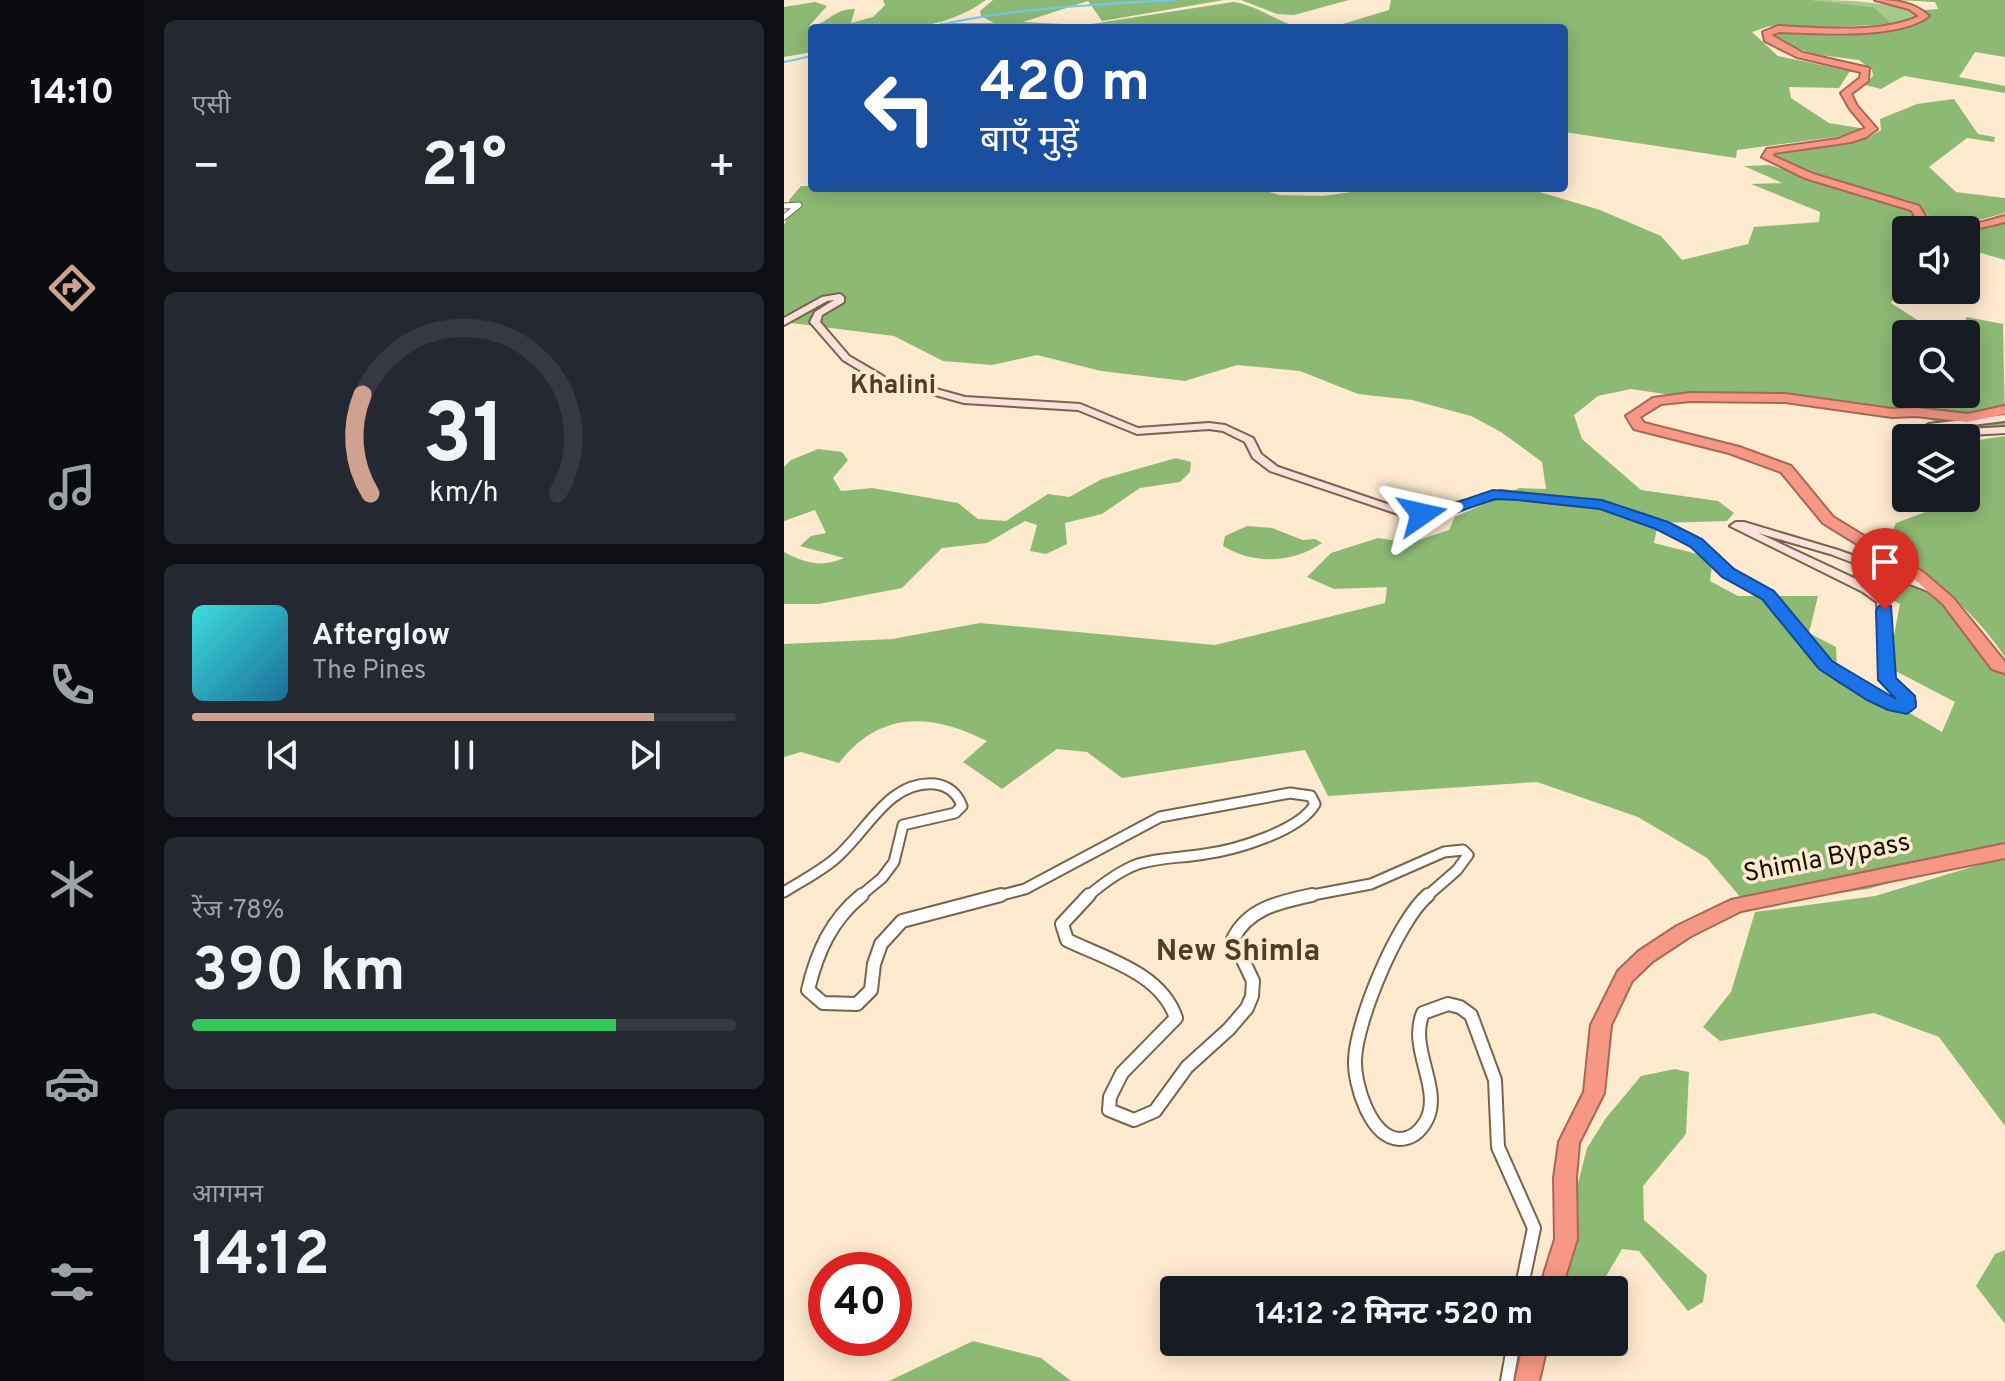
<!DOCTYPE html>
<html lang="hi">
<meta charset="utf-8">
<style>
:root{--surface:#171b24;--page:#242831;--text:#f1f3f6;--muted:#9ea1a6;--line:#363941;--accent:#cfa290}
body{margin:0;font-family:Overpass,"Noto Sans Devanagari",sans-serif;background:var(--page);color:var(--text);height:100vh;display:flex;flex-direction:column;font-size:30px;white-space:nowrap}
*{box-sizing:border-box;margin:0}
p{font-size:26px;color:var(--muted)}
.icon{flex:none;width:44px;height:44px;fill:none;stroke:currentColor;stroke-width:2;stroke-linecap:round;stroke-linejoin:round}
.map{position:relative;flex:1;overflow:hidden}
.drawer{display:flex;flex-direction:column;gap:20px;padding:20px;background:#0d0f14;width:640px}
.drawer>*{flex:none}
.guide{position:absolute;left:24px;top:24px;width:760px;height:168px;border-radius:8px;box-shadow:0 4px 20px #0003;background:#1a4fa0;color:#fff;overflow:hidden}
.buttons{position:absolute;left:1108px;top:216px;display:grid;gap:16px}
.buttons a{display:grid;place-items:center;width:88px;height:88px;border-radius:8px;background:var(--surface);box-shadow:0 4px 20px #0003;font-size:40px}
.speed{position:absolute;left:24px;top:1252px;display:flex;gap:16px;font-size:40px;font-weight:700;text-align:center}
.speed>*{display:grid;place-content:center;width:104px;height:104px;border-radius:50%;background:var(--surface);box-shadow:0 4px 20px #0003;line-height:1}
.speed .limit{border:12px solid #d22;background:#fff;color:#111}
.pin{position:absolute;display:grid;place-items:center;width:68px;height:68px;color:#fff;margin:-82px -34px;border-radius:50% 50% 50% 0;rotate:-45deg;box-shadow:0 0 8px #0007}
.pin .icon{rotate:45deg}
.me{position:absolute;width:88px;margin:-44px;rotate:79deg;stroke-linejoin:round;filter:drop-shadow(0 0 6px #0008)}
.turn{display:flex;align-items:center;gap:28px;height:168px;padding:0 40px;font-size:36px}
.turn .icon{width:104px;height:104px;stroke-width:2.5}
.turn b{display:block;font-size:56px;line-height:68px}
.big{font-size:60px;font-weight:700;line-height:1.1}
.drawer .widget{flex:1;display:flex;flex-direction:column;justify-content:center;gap:12px;min-width:0;padding:0 28px;border-radius:12px;background:var(--page)}
.drawer .dial{align-items:center;gap:0}
.dial svg{height:208px;overflow:visible;fill:none;stroke:var(--line);stroke-width:7;stroke-linecap:round;text-anchor:middle}
.dial text{fill:var(--text);stroke:none}
.song{display:flex;align-items:center;gap:24px}
.cover{width:96px;height:96px;border-radius:12px;background:linear-gradient(135deg,hsl(180 70% 55%),hsl(200 70% 35%))}
.played{height:8px;border-radius:4px;background:linear-gradient(90deg,var(--accent) 85%,var(--line) 85%)}
.keys{display:flex;justify-content:space-around;direction:ltr}
.heat{display:flex;justify-content:space-between;align-items:center;font-size:44px;direction:ltr}
.charge{height:12px;border-radius:6px;background:linear-gradient(90deg,#34c759 78%,var(--line) 0)}
.trip{position:absolute;left:376px;top:1276px;width:468px;height:80px;border-radius:8px;background:var(--surface);box-shadow:0 4px 20px #0003;font-weight:700;line-height:80px;text-align:center}
main{display:flex;flex:1;min-height:0}
.tabs{display:flex;flex-direction:column;width:144px;justify-content:space-around;align-items:center;background:#090b0e;color:var(--muted)}
.tabs .icon{width:56px;height:56px}
.tabs .selected{color:var(--accent)}
.tabs b{font-size:36px;color:var(--text)}
.map>svg:first-child{display:block}
.green{fill:#a3ca8e}
.forest{fill:#8dba73;fill-rule:evenodd}
.lines{fill:none;stroke-linecap:round;stroke-linejoin:round}
.stream{stroke:#6ec9f7;stroke-width:2}
.street-far2-casing{stroke:#77654e;stroke-width:7}
.street-far1-casing{stroke:#77654e;stroke-width:13}
.street-casing{stroke:#77654e;stroke-width:16}
.secondary-casing{stroke:#77654e;stroke-width:4}
.highway-casing{stroke:#a86858;stroke-width:4}
.street-far2{stroke:#fff;stroke-width:5}
.street-far1{stroke:#fff;stroke-width:9}
.street{stroke:#fff;stroke-width:12}
.secondary{fill:#fde0da;fill-rule:evenodd}
.highway{fill:#f79884;fill-rule:evenodd}
.route{fill:#1a73e8;stroke:#114b97;stroke-width:2}
.labels{text-anchor:middle;dominant-baseline:central;stroke-width:7;stroke-linejoin:round;paint-order:stroke}
.far-district-label{font-size:26px;font-weight:bold;fill:#4e3e28;stroke:#feeacf}
.near-street-label{font-size:26px;fill:#161007;stroke:#feeacf}
.district-label{font-size:30px;font-weight:bold;fill:#4e3e28;stroke:#feeacf}
</style>
<main>
<nav class="tabs">
<b>14:10</b>
<svg class="icon selected" aria-label="directions" viewBox="0 0 24 24"><path d="M12 3l9 9-9 9-9-9zM9 14v-3h6M13 9l2 2-2 2"/></svg>
<svg class="icon" aria-label="music" viewBox="0 0 24 24"><path d="M9 18V5l10-2v13"/><circle cx="6" cy="18" r="3"/><circle cx="16" cy="16" r="3"/></svg>
<svg class="icon" aria-label="phone" viewBox="0 0 24 24"><path d="M5 4h4l2 5-3 2q2 4 5 5l2-3 5 2v4C11 20 4 13 5 4z"/></svg>
<svg class="icon" aria-label="climate" viewBox="0 0 24 24"><path d="M12 3v18M4 7l16 10M4 17L20 7"/></svg>
<svg class="icon" aria-label="car" viewBox="0 0 24 24"><path d="M5 17H2v-5l4-1 3-4h7l3 4 3 1v5h-3M9 17h6M6 11h13"/><circle cx="7" cy="17" r="2"/><circle cx="17" cy="17" r="2"/></svg>
<svg class="icon" aria-label="filters" viewBox="0 0 24 24"><path d="M4 7h16M4 17h16"/><circle cx="9" cy="7" r="2"/><circle cx="15" cy="17" r="2"/></svg>
</nav>
<section class="drawer">
<div class="widget"><p>एसी</p>
<div class="heat"><a>−</a><b class="big">21°</b><a>+</a></div>
</div>
<div class="widget dial"><svg viewBox="0 0 100 80">
<path d="M14 69A42 42 0 1 1 86 69"/>
<path d="M14 69A42 42 0 0 1 11 31" stroke="#cfa290"/>
<text x="50" y="56" font-size="32" font-weight="700">31</text>
<text x="50" y="72" font-size="11">km/h</text>
</svg></div>
<div class="widget">
<div class="song"><i class="cover"></i><div><b>Afterglow</b><p>The Pines</p></div></div>
<div class="played"></div>
<div class="keys"><svg class="icon" aria-label="previous" viewBox="0 0 24 24"><path d="M18 5L8 12l10 7zM5 5v14"/></svg><svg class="icon" aria-label="pause" viewBox="0 0 24 24"><path d="M8 5v14M16 5v14"/></svg><svg class="icon" aria-label="next" viewBox="0 0 24 24"><path d="M6 5l10 7-10 7zM19 5v14"/></svg></div>
</div>
<div class="widget"><p>रेंज · 78%</p><b class="big">390 km</b><div class="charge"></div></div>
<div class="widget"><p>आगमन</p><b class="big">14:12</b></div>
</section>
<div class="map">
<svg width="1221" height="1381" viewBox="0 0 1221 1381">
<rect width="100%" height="100%" fill="#feeacf"/>
<path class="green" d="M1028,0C1063,0 1102,1 1134,15L1130,21L1108,24L1090,7Z"/>
<g class="forest">
<path d="M99,0H202C149,38 90,28 28,28V52L0,57V7L31,2L43,6L25,26C44,25 49,8 71,9L67,23L89,17L101,5Z"/>
<path d="M209,0H440L318,21L304,1L239,22L301,25L449,2C475,5 495,25 522,28H148L157,23H210L197,16L196,11Z"/>
<polygon points="457,0 565,0 510,15 493,14"/>
<polygon points="607,0 1028,0 1090,7 1108,24 1031,28 986,26 968,32 994,56 1066,71 1055,88 1005,87 1007,98 1045,123 1082,129 1074,134 953,150 952,158 780,132 780,28 545,28 605,10"/>
<path d="M1112,0H1221V57L1191,52L1175,77L1221,86V93L1120,76L1097,89L1081,85L1089,76L1088,70L1075,60L1028,54L990,38L991,31C1030,30 1115,37 1146,16L1140,10L1154,9L1151,2Z"/>
<path d="M1170,99L1194,134L1211,137L1210,142L1183,138L1145,167L1172,192L1221,198V213C1201,218 1180,226 1160,223C1143,221 1139,204 1125,201C1093,192 1012,178 990,156L996,152L1085,137L1097,130L1096,119L1133,104Z"/>
<path d="M985,165L1129,208C1152,238 1189,226 1221,221V260L1194,252L1182,254V230H1122V290H1176L1190,300L1141,302L1111,298L1107,303L1138,323L1181,326L1182,317L1219,324L1221,426L1165,429L1131,411L1108,412L1001,397L887,395L847,389L814,396L790,415L798,439L857,490L934,501L950,513L943,521L874,523L870,543L929,558L926,581L954,596H1034L1025,633L1052,647L1053,670L1158,732L1171,702L1104,667L1116,604L1066,577L1087,551L1133,577L1162,602L1221,670V850L1084,889L964,906L923,858L854,817L753,782L544,796L521,750L338,778L303,752L273,749L218,789L179,762L203,741C147,713 96,710 55,763L17,752L0,757V644L108,639L196,623L431,645L601,603L603,587L550,589L523,577L547,553L594,538L626,543L665,530L671,517L735,488L762,489L758,462L717,432L687,416L628,400L574,394L516,371L453,365L401,381L317,371L253,355L208,365L159,361L110,336L7,323L0,327V225L6,212L5,200L17,186L473,188L495,195L539,196L596,188H742L816,210L877,236L898,260L964,244L970,227L1035,222L1036,212L967,184L998,183L960,166ZM1122,334H1182V394H1122Z"/>
<path d="M1221,436V657C1188,608 1150,580 1102,546L1112,523L1160,505L1168,498H1182V442Z"/>
<path d="M34,449L58,452L64,460L49,478L57,491L88,488L174,503L194,519L222,521L264,494L285,497L318,479L392,458L407,462L406,472L396,482L356,488L318,514L281,523L283,544L262,554L246,551L253,525L241,521L203,543L158,548L118,588L35,604H0V552C21,563 37,568 60,558L16,546L27,536L42,533L31,510L0,521V467L7,460Z"/>
<path d="M463,526L488,528L519,540L531,539L538,543C510,563 469,565 439,546L441,536Z"/>
<polygon points="1221,857 1221,1126 1155,1037 1090,1013 936,1041 919,1027 947,992 971,912 1091,896"/>
<polygon points="891,1069 905,1072 902,1134 859,1186 860,1220 923,1275 919,1302 904,1311 855,1251 838,1249 814,1290 767,1290 803,1148 822,1118 857,1076"/>
<polygon points="1221,1250 1221,1324 1192,1286 1211,1254"/>
<polygon points="189,1341 257,1358 287,1381 105,1381"/>
</g>
<g class="lines">
<g class="stream">
<path d="M142,28C223,8 307,5 390,0"/>
<polyline points="0,62 28,56"/>
</g>
<g class="street-far2-casing">
<polyline id="street-far2" points="0,206 15,205 0,217"/>
</g>
<g class="street-far1-casing">
<g id="street-far1">
<path d="M0,892C17,881 36,872 52,858C83,832 104,780 151,784C165,786 173,793 178,806L171,813L119,825L110,862L98,878L75,897"/>
<path d="M210,897L241,889L376,817L506,793L527,796L531,804C516,831 451,850 421,854C399,858 376,857 354,864C335,871 318,884 303,897"/>
<polyline points="518,897 587,884 660,852 679,850 684,855 673,870 642,897"/>
</g>
</g>
<g class="street-casing">
<g id="street">
<path d="M78,895C47,920 33,952 24,990L39,1003L73,1004L87,990L90,964L97,944L118,921L217,895"/>
<path d="M305,895L278,924L283,940C322,959 377,973 392,1018L338,1073L326,1097L325,1110L350,1120L371,1111L403,1067L445,1029L463,1008L468,996L469,981L449,939C464,908 496,902 528,895"/>
<path d="M644,895C614,920 572,1021 571,1060C570,1084 586,1137 615,1139C628,1139 637,1131 643,1119C658,1088 624,1048 639,1013L664,1004L676,1007L687,1015L711,1080L714,1147L750,1228L737,1290"/>
<polyline points="723,1381 730,1342"/>
</g>
</g>
<g class="secondary-casing">
<g id="secondary">
<polygon points="56,294 60,297 60,302 38,315 36,322 65,356 99,376 109,384 145,387 181,397 296,404 354,428 425,423 441,425 469,438 477,454 494,467 621,510 647,510 717,491 818,502 863,516 907,535 953,575 988,592 1046,662 1064,676 1113,702 1118,702 1097,680 1093,602 1079,592 946,526 952,522 960,522 1054,550 1152,585 1154,588 1152,591 1144,591 1046,554 974,533 1087,586 1103,598 1109,679 1131,702 1127,710 1107,709 1056,682 1038,668 980,598 945,579 899,539 855,520 817,508 717,497 647,516 620,516 486,471 469,458 461,442 439,431 425,429 353,434 294,410 180,403 144,393 103,389 92,380 59,360 26,322 31,312 50,300 43,301 0,325 0,318 38,297"/>
<polygon points="1221,415 1221,421 1147,430 1141,433 1142,435 1162,430 1221,427 1221,433 1134,438 1130,432 1145,424"/>
</g>
</g>
<g class="highway-casing">
<g id="highway">
<path d="M1091,0C1111,0 1129,2 1145,16C1114,40 1034,33 995,32L987,35L1019,53L1085,68L1084,81L1067,94L1073,106L1093,129L1082,137L1067,142L990,153L989,156L1029,174L1135,206C1138,211 1141,217 1146,221C1166,235 1200,221 1221,216V222C1202,227 1156,238 1139,226C1134,222 1131,216 1127,210L1021,178L978,157L983,149L1054,139L1082,128L1066,109L1057,93L1076,78L1077,72L1013,57L981,41L979,32L994,26C1033,28 1100,34 1135,16L1125,9Z"/>
<polygon points="906,393 1001,394 1108,409 1132,408 1184,414 1221,406 1221,414 1184,422 1132,416 1108,417 1001,402 906,401 877,404 856,417 860,423 955,447 1007,466 1049,517 1140,573 1169,598 1221,662 1221,673 1208,669 1159,604 1130,579 1039,523 997,472 945,453 850,429 842,416 869,398"/>
<polygon points="1221,844 1221,858 957,911 907,936 869,961 848,981 827,1025 820,1093 795,1143 792,1178 793,1239 777,1290 755,1290 771,1239 770,1178 775,1142 800,1092 807,1025 834,971 855,951 893,926 947,900"/>
<polygon points="740,1342 764,1342 755,1381 731,1381"/>
</g>
</g>
<use href="#street-far2" class="street-far2"/>
<use href="#street-far1" class="street-far1"/>
<use href="#street" class="street"/>
<use href="#secondary" class="secondary"/>
<use href="#highway" class="highway"/>
</g>
<polygon class="route" points="709,490 818,500 884,522 918,539 950,569 990,591 1048,661 1112,699 1094,680 1092,610 1095,606 1107,606 1112,678 1131,696 1132,707 1123,714 1104,710 1083,700 1035,669 978,599 938,577 907,547 872,529 816,509 734,500 711,499 674,512 638,519 630,514 632,511 665,505"/>
<g class="labels">
<g class="far-district-label">
<text x="109" y="386">Khalini</text>
</g>
<g class="near-street-label">
<text transform="translate(1043 859) rotate(-11)">Shimla Bypass</text>
</g>
<g class="district-label">
<text x="454" y="952">New Shimla</text>
</g>
</g>
</svg>
<div class="buttons">
<a><svg class="icon" aria-label="sound" viewBox="0 0 24 24"><path d="M4 9h4l5-4v14l-5-4H4zM17 9q2 3 0 6"/></svg></a>
<a><svg class="icon" aria-label="search" viewBox="0 0 24 24"><circle cx="10" cy="10" r="6"/><path d="M15 15l6 6"/></svg></a>
<a><svg class="icon" aria-label="layers" viewBox="0 0 24 24"><path d="M12 4l9 5-9 5-9-5zM3 14l9 5 9-5"/></svg></a>
</div>
<div class="speed"><div class="limit">40</div></div>
<div class="pin" style="left:1101px;top:610px;background:#d93025"><svg class="icon" aria-label="arrive" viewBox="0 0 24 24"><path d="M6 21V4h12l-3 4 3 4H6"/></svg></div>
<svg class="me" style="left:638px;top:514px" viewBox="-20 -20 40 40"><path d="M0-17L14 15 0 8-14 15z" fill="#1a73e8" stroke="#fff" stroke-width="4"/></svg>
<div class="trip">14:12 · 2 मिनट · 520 m</div>
<div class="guide">
<div class="turn"><svg class="icon" aria-label="left" viewBox="0 0 24 24"><path d="M17 20v-9H6M10 6l-5 5 5 5"/></svg><div><b>420 m</b>बाएँ मुड़ें</div></div>
</div>
</div>
</main>
